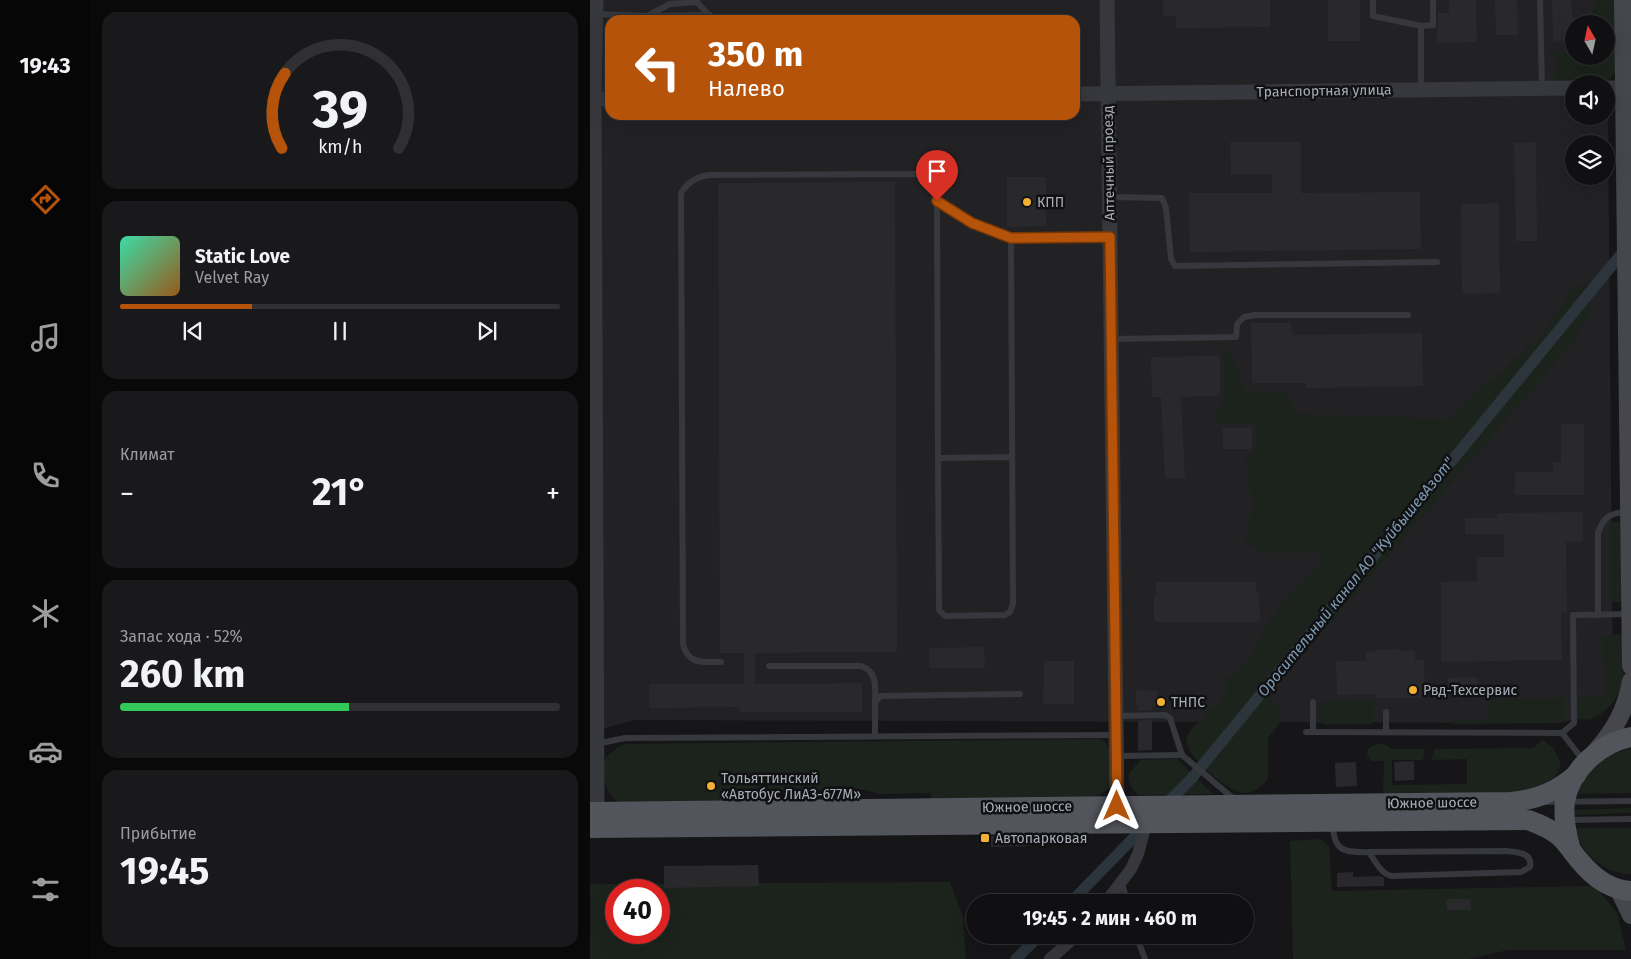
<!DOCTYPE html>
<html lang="ru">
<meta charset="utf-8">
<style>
:root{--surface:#101012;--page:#19191b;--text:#f1f3f6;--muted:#9c9d9f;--line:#303032;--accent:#b45309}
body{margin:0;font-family:"Fira Sans",sans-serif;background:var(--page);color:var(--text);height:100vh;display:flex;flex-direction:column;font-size:19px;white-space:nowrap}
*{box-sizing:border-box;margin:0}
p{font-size:16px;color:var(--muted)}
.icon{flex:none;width:28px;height:28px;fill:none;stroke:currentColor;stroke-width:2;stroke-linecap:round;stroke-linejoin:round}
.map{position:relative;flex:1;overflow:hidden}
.details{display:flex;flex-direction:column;gap:12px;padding:12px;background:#09090a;width:500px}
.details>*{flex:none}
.guide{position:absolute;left:15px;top:15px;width:475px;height:105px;border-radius:15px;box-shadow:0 5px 20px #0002,0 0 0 1px var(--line);background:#b45309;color:#fff;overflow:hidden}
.needle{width:32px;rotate:351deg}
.fabs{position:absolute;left:975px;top:15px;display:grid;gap:10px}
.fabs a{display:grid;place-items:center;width:50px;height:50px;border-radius:50%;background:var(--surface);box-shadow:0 5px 20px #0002,0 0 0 1px var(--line);font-size:25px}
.speed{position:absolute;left:15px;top:879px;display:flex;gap:10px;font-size:25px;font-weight:700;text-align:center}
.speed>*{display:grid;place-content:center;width:65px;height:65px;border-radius:50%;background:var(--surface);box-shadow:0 5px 20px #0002,0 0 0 1px var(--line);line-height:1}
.speed .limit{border:8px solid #d22;background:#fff;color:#111}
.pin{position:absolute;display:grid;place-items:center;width:42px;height:42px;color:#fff;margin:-51px -21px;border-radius:50% 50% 50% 0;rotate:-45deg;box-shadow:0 0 5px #0007}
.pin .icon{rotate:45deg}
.me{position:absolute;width:55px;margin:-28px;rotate:0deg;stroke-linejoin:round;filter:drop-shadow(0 0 4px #0008)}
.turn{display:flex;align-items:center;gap:18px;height:105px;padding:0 20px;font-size:22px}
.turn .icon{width:65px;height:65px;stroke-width:2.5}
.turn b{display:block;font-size:35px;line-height:42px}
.big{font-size:38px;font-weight:700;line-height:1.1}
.details .widget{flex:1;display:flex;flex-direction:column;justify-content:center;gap:8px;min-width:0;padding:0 18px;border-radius:15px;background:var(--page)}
.details .dial{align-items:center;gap:0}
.dial svg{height:130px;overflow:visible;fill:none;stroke:var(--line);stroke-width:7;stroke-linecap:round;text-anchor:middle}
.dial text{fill:var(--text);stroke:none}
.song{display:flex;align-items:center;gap:15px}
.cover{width:60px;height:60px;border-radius:8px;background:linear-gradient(135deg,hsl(160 70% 55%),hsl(30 70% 35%))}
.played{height:5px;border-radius:2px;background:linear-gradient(90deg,var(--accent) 30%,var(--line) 30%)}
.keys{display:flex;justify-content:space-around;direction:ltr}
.heat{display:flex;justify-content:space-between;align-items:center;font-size:28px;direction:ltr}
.charge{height:8px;border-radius:4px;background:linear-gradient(90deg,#34c759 52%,var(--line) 0)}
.trip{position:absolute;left:376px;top:894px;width:288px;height:50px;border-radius:25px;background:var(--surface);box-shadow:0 5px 20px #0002,0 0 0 1px var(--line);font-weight:700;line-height:50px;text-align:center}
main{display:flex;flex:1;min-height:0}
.tabs{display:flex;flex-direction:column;width:90px;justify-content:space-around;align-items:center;background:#060607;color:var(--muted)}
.tabs .icon{width:35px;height:35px}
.tabs .on{color:var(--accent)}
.tabs b{font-size:22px;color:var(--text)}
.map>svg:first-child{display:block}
.built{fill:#222225;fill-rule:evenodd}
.green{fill:#1c231d;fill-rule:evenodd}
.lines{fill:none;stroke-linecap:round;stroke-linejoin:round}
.canal{stroke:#2c353c;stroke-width:11}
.building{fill:#29292c}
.service{stroke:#37383d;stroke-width:6}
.minor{stroke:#37383d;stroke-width:12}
.tertiary{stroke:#37383d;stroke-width:15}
.secondary{stroke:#45474d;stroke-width:18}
.primary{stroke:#53555c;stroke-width:20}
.route-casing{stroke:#753606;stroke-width:12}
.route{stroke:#b45309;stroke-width:9}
.poi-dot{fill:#f2b134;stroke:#111113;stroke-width:2}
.labels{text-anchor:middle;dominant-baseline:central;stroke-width:5;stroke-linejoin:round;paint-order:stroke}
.street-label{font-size:14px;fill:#a8adb8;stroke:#111113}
.poi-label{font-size:14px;fill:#a8adb8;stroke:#111113;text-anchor:start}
.water-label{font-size:15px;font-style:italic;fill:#7f9bb3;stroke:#111113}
</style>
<main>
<nav class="tabs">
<b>19:43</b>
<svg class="icon on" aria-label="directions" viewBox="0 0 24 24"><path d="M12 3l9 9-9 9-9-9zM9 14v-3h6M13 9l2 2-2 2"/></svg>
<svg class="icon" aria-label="music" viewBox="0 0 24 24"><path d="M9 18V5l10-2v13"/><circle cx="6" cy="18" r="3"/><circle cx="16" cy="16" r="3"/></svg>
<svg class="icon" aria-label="phone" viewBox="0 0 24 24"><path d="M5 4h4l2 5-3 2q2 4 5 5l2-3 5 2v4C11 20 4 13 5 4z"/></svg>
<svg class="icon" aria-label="climate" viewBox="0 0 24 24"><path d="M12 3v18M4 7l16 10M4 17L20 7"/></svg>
<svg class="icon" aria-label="car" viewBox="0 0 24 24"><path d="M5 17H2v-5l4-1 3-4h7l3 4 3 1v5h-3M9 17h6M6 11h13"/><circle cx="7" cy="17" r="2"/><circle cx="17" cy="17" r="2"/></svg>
<svg class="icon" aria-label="filters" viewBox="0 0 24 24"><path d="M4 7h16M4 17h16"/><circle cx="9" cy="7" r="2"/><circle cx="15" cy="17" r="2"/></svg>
</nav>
<section class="details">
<div class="widget dial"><svg viewBox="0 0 100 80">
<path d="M14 69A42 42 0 1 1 86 69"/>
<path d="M14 69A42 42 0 0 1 16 23" stroke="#b45309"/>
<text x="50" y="56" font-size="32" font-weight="700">39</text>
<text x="50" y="72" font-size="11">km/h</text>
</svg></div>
<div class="widget">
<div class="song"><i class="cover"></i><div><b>Static Love</b><p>Velvet Ray</p></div></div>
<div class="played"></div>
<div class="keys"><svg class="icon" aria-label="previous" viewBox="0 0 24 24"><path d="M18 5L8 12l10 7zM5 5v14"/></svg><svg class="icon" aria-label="pause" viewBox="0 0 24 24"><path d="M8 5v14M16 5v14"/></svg><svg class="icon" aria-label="next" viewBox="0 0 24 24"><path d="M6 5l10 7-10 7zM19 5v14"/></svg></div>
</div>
<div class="widget"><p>Климат</p>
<div class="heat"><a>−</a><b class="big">21°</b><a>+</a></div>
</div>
<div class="widget"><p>Запас хода · 52%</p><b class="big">260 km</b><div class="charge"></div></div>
<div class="widget"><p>Прибытие</p><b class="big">19:45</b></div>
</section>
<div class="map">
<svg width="1041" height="959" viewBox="0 0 1041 959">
<rect width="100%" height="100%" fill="#161618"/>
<path class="built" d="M0,0H1017L1023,702L1010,711L996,717L969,723L44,720L0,732ZM20,20H485V115H20ZM984,24H1016V56H984ZM984,84H1016V116H984ZM984,144H1016V176H984Z"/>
<g class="green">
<path d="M1005,0H1027V68C1024,76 1020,80 1012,82L968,83L964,82L961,77L966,74V53L980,52V46H984V56H1016V24H993V18C1005,15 1005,11 1005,0Z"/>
<path d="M1000,280V313L981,345L681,692L680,700L690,711V723L678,738V779C672,785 665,793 655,793C639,793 591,754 597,737C600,727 628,703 636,694V680L659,659L682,616L731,562L732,553H675L655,542L662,506L656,459L668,446L667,423H623L634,399L633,345L644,361L655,391L696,392L707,414L859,419L954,331L983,288Z"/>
<polygon points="1022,522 1029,522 1031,524 1034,602 1021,602 1020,527"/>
<path d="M1034,634C1035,665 1038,697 1009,715C1003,719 997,721 990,719L988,714L989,699L1014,696L1012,636Z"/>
<polygon points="899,698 975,698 975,717 969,723 865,724 861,722 861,720 899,720"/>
<polygon points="784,701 784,720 781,724 733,724 727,718 727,702"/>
<path d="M508,739L514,741L519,748L520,786L516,791L503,798L341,799V793L288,794L277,790H153L143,800L31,804C14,793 11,777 15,758L28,747L35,744Z"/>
<path d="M953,740L964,749L971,764L965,777L948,787L927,793L793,796L794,761H781L777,755L778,749C786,743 794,742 801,749H835L833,760H802V785L877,784V759L841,760L845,749L943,748Z"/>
<path d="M1041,749V793L988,794C993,768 1017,753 1041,749Z"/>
<path d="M587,759L623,794L549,795C541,790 537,782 539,773L551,760Z"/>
<polygon points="1041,808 1041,813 983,815 982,810"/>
<path d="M982,828H1041V874C1012,874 993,853 982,828Z"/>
<polygon points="730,839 739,846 742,891 1005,886 1027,913 1036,950 918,950 879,959 703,959 700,841"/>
<path d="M360,882L373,917L376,959H0V884ZM26,890H69V932H26Z"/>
</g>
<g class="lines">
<g class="canal">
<polyline points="574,806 602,778 1037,247"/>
<polyline points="481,902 558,823"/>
<polyline points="426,959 450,935"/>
</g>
</g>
<g class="building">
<polygon points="573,0 680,0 680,27 586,28 586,16 573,16"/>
<rect x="738" y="0" width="32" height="41"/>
<polygon points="859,0 886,0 887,42 846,43 848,13 859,13"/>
<polygon points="905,0 927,0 928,35 906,35"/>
<polygon points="962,0 981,0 982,17 984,17 984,40 963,41"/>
<polygon points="640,142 711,142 711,193 830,192 831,249 600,252 599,193 682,193 682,174 641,174"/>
<polygon points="946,142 947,241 926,241 924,143"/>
<polygon points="417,177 456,177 456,226 417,227"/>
<polygon points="305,182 307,652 165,653 165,684 272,683 272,712 150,712 150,707 59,708 59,684 154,684 154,653 130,653 128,183"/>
<polygon points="909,203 910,293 872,294 871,204"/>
<polygon points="661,323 701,323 702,335 832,333 833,386 716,388 716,383 662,383"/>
<polygon points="630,356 630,396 591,397 595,478 575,479 571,397 562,397 561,357"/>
<polygon points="971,424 994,424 994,495 925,495 925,472 963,472 963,462 971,462"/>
<polygon points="662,427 662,449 633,449 633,428"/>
<polygon points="993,512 993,541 976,542 977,612 971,613 972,660 851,662 851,582 887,581 887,557 914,557 914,534 875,534 875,518 907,518 907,514 914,514 914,513"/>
<polygon points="566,582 666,582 666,593 669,593 670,619 666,622 566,622 564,619 564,595 566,595"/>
<polygon points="394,647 395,668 339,668 339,648"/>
<polygon points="810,649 811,651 825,651 825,660 834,660 835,698 786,698 786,694 747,695 746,661 776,661 776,652 784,652 784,650"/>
<polygon points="454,661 484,661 484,704 453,704"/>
<polygon points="887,677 888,688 858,688 858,678"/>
<polygon points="546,690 567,691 567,706 562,705 562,710 548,711 548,705 546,705"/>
<polygon points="562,720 562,750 548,751 548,721"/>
<polygon points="824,761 824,780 805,781 804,762"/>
<polygon points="766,762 767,786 746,787 745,763"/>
<polygon points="401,836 439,836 441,846 401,847"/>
<polygon points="168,865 169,886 74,888 74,866"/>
<polygon points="763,872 763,877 790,876 794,878 794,886 747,887 747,873"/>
<polygon points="856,899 880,899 881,910 857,910"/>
</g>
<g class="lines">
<g class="service">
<polyline points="783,0 783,16 831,26"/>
<polyline points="950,0 952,88"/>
<polyline points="6,14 57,16 80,4 107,2 123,20"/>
<polyline points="58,16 120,15"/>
<polyline points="831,89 831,26 843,25 843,0"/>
<polyline points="519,197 572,198 576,208 581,259 585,266 847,262"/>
<polyline points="421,238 423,604 420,612 415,615 355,616 349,610 349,604 348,458 422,457"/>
<polyline points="521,339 646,337 647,324 654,317 665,315 818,315"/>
<polyline points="348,458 347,201 382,223 421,238 519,237"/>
<path d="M1008,615V533C1014,516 1020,513 1037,512"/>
<path d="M131,662C113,662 98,665 93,644L91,193C98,182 106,177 119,175L328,174C346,177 347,184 347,201"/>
<path d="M179,666H271C288,672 285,687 285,702"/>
<polyline points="723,702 723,732"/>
<polyline points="527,716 575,715 580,718 592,755 644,799"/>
<polyline points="716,732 972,733 993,760"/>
<polyline points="796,732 796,712"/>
<polyline points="972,733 984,723 983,615 1040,614"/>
<polyline points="285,736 285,703 290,696 430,694"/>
<polyline points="6,744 35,738 526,735"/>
<polyline points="527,756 592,755"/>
<polyline points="955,802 1041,801"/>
<polyline points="976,820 1041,819"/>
<path d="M743,823C743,851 754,853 779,852L915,851C926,852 943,852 940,867L931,872L802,876C791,874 785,861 779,852"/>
<polyline points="532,883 537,902"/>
<polyline points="546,935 555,959"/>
</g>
<g class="minor">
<polyline points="516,902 541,869 548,854 556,824"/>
<polyline points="460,959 487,935"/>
</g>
<g class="tertiary">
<polyline points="6,0 4,99 7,811"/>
<polyline points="517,0 527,806"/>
<polyline points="1016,88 1034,88"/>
<polyline points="485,94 984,88"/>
<polyline points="0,99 20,99"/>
</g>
<g class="secondary">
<polyline points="1033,0 1041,666"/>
<path d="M1006,751C1025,730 1036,709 1041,681"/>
<polyline points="1029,890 1041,915"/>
</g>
<g class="primary">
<path d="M0,812L921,802C949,799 965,792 986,775"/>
<path d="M0,828L938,820C949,824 960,828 969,836C977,843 982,852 989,860C1002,876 1020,890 1041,891"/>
<path d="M980,847C976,832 973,816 975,801C981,769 1010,743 1041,737"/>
</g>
</g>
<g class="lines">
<g class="route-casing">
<polyline id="route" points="347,201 382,223 421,238 520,237 527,806"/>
</g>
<use href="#route" class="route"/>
</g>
<g class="poi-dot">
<circle cx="437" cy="202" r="5"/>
<circle cx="823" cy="690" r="5"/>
<circle cx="571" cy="702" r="5"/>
<circle cx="121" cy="786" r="5"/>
<rect x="390" y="833" width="10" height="10" rx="2.5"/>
</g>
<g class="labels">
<g class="street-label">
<text transform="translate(734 91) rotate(-1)">Транспортная улица</text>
<text transform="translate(519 163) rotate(-91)">Аптечный проезд</text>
<text transform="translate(842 803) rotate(-1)">Южное шоссе</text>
<text transform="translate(437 807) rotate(-1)">Южное шоссе</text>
</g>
<g class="poi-label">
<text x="447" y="202">КПП</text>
<text x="833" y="690">Рвд-Техсервис</text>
<text x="581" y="702">ТНПС</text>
<text x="131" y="778">Тольяттинский<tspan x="131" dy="16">«Автобус ЛиАЗ-677М»</tspan></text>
<text x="405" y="838">Автопарковая</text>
</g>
<g class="water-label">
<text transform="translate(766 577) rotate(-51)">Оросительный канал АО "КуйбышевАзот"</text>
</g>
</g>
</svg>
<div class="fabs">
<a><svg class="needle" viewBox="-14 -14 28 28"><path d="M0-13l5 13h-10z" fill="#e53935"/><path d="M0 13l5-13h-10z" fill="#9c9d9f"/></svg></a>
<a><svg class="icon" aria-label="sound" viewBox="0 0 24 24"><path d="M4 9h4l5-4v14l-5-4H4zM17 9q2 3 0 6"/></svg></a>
<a><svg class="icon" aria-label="layers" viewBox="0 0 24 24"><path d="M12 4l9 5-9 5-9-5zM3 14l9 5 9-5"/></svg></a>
</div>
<div class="speed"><div class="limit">40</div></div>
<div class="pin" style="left:347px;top:201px;background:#d93025"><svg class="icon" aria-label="arrive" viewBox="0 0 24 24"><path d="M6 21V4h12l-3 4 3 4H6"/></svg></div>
<svg class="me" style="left:527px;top:806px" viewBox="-20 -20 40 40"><path d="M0-17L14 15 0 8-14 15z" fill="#b45309" stroke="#fff" stroke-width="4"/></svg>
<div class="trip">19:45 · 2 мин · 460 m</div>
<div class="guide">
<div class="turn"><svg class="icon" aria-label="left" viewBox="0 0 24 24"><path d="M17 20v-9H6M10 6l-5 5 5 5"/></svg><div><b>350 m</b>Налево</div></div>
</div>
</div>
</main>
